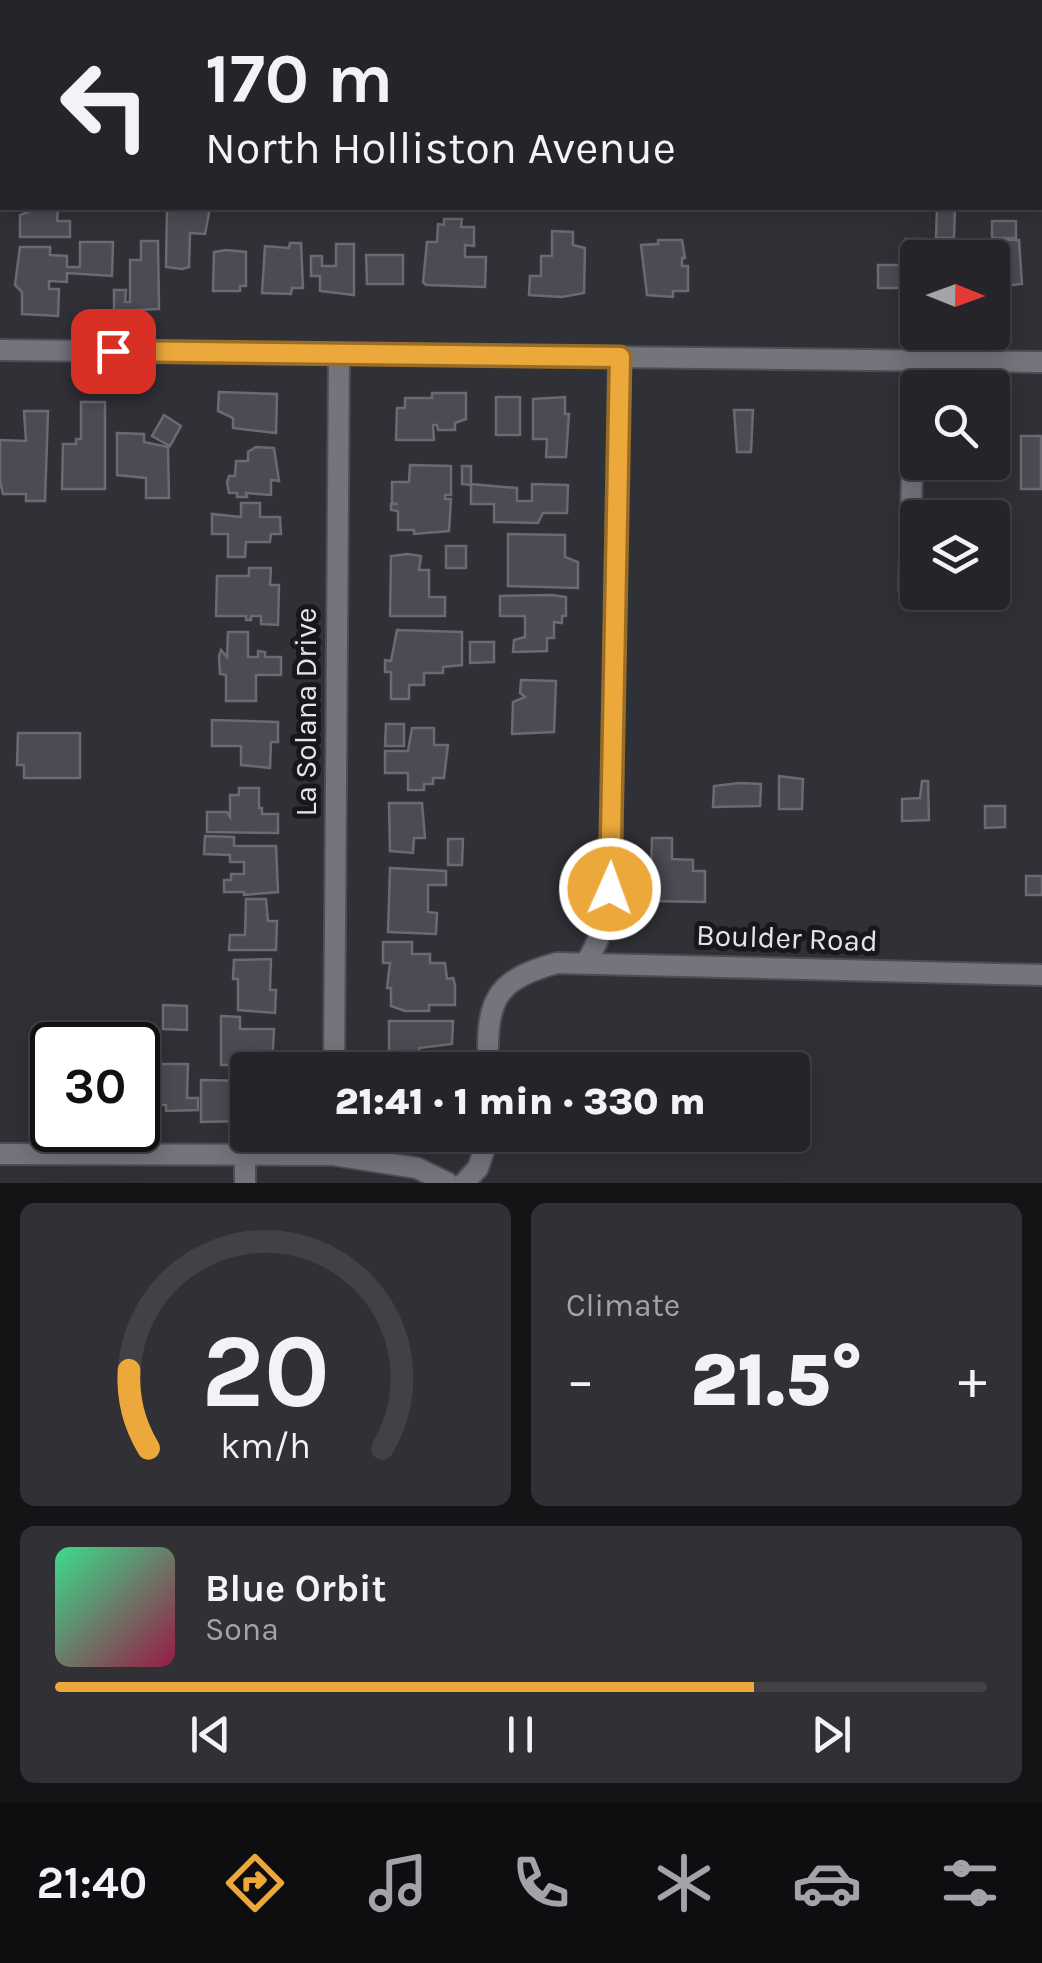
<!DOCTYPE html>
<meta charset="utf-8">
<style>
:root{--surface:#242429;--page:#303035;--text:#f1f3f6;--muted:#a3a4a8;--line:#414146;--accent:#eda83b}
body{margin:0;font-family:Karla,sans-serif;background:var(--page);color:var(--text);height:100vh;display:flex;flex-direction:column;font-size:38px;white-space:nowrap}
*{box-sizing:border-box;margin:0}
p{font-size:32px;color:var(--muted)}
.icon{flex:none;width:55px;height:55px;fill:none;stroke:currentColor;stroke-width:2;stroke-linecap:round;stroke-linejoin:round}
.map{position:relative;height:1183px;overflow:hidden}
.sheet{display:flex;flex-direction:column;gap:20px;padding:20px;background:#141417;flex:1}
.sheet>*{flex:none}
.guide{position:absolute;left:0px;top:0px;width:1042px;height:210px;box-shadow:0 5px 25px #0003,0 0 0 2px var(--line);background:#242429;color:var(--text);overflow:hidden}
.needle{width:65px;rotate:91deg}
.tools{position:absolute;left:900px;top:240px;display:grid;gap:20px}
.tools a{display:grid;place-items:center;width:110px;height:110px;border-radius:10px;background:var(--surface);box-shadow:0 5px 25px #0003,0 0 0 2px var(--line);font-size:50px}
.speed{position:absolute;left:30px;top:1022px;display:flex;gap:20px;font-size:50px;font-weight:700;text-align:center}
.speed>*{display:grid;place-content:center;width:130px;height:130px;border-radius:50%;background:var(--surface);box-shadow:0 5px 25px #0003,0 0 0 2px var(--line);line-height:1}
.speed .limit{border:5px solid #111;border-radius:15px;background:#fff;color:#111}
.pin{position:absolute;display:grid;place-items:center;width:85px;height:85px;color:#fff;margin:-42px;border-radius:20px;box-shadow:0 5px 15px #0006}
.me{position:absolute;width:110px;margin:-55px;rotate:2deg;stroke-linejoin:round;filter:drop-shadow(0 0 8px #0008)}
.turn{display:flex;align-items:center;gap:35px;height:210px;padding:0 40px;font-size:45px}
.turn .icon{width:130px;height:130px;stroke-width:2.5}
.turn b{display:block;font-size:70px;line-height:85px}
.big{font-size:75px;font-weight:800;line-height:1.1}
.sheet .card{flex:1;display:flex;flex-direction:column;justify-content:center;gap:15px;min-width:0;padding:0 35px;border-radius:15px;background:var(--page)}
.sheet .dial{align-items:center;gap:0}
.dial svg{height:260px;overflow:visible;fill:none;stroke:var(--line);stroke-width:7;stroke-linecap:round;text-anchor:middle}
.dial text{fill:var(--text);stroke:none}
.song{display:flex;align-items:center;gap:30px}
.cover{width:120px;height:120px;border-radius:15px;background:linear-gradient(135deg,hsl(150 70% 55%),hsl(340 70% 35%))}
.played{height:10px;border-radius:5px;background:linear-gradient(90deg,var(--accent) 75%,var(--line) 75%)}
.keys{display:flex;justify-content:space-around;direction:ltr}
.heat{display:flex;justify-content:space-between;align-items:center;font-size:55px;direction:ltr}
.sheet .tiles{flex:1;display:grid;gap:20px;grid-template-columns:1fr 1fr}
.card:last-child{grid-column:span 2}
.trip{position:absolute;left:230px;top:1052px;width:580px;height:100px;border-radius:10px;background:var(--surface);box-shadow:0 5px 25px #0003,0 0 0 2px var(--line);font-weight:800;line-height:100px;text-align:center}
.tabs{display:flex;height:160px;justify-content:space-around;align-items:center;background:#0e0e10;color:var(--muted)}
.tabs .icon{width:70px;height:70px}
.tabs .current{color:var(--accent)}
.tabs b{font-size:45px;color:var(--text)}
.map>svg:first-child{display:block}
.building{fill:#4a4b53;stroke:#6a6a72;stroke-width:2.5}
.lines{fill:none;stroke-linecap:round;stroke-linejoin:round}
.minor-casing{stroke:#4d4d54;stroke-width:24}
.minor{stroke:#73747c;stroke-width:20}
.route-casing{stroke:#9a6d26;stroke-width:25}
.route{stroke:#eda83b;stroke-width:18}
.labels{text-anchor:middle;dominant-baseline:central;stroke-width:10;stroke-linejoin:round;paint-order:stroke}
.street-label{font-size:30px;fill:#e4e5e9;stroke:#18181c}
</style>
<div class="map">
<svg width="1042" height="1183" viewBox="0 0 1042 1183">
<rect width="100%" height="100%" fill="#303037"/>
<g class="building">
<polygon points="28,208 58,208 57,221 70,221 70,237 20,237 20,215 28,212"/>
<polygon points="167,208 210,208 205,234 190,233 189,267 182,269 166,267"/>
<polygon points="937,208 955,208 954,238 936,238"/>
<polygon points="444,219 462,219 461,227 474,227 474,246 465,245 465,257 486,257 485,287 426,285 423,282 427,242 437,242 438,224 444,225"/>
<rect x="992" y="221" width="24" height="17"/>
<polygon points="552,231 573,232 573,245 585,248 584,293 562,297 529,295 530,276 541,276 541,256 552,256"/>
<polygon points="906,239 925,239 926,251 928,244 938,244 938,250 946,252 946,258 918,258 918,287 916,280 906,279 906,288 878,288 878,265 906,265"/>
<polygon points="982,239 1019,240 1022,284 992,287 992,258 977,258"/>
<polygon points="658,240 682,240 685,258 682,258 682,266 688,266 688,291 673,291 673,297 647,295 641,245 658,244"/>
<polygon points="141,241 158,241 159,309 114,311 114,290 126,290 125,302 130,302 130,260 141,260"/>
<polygon points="80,242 113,242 112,276 67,273 67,282 49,281 49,289 59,289 58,316 22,314 22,292 15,285 20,247 50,247 50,255 67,256 67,267 80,267"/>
<polygon points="290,243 301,243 303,288 292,288 291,294 262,293 265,246 289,248"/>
<polygon points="336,244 354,244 354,295 320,291 320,276 311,276 311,256 322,256 322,266 336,266"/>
<polygon points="226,250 246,252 246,286 240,286 240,291 213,291 214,252"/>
<polygon points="366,255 403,255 403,284 367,284"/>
<polygon points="219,392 277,394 276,433 233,428 233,418 218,411"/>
<polygon points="432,393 466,393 466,419 455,423 455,430 438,430 437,425 433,425 434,440 396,440 397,408 405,408 405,398 432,398"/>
<rect x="496" y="397" width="24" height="38"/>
<polygon points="565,397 565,414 569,414 566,457 546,457 547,439 533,439 533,399"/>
<polygon points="81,402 105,402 105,489 62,489 63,444 76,444 76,439 81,439"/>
<polygon points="734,410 753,410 751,452 737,452"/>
<polygon points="24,411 48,411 45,501 26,501 26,494 3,494 0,481 0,440 26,441"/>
<polygon points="164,415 181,426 170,446 152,436"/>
<polygon points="117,433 144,434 144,442 168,447 169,498 146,498 146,478 117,475"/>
<rect x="1021" y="436" width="20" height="53"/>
<polygon points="992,444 1006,445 1006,464 981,466 981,480 957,480 954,462 992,462"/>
<polygon points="256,447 274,448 279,481 271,480 271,495 246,493 247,497 237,497 237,493 229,493 227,482 229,476 235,476 236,461 248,461 248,452"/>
<polygon points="410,465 451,466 451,495 445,495 445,499 451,499 449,531 414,534 414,530 398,530 398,511 391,510 391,504 398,504 392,503 392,482 409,482"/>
<polygon points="462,466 471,466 471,484 517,488 517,501 532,501 532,484 568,485 567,513 543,513 538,523 494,522 494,504 471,504 471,485 462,484"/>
<polygon points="241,503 260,503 260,517 280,517 281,534 271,534 270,542 246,542 245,557 228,557 228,534 212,534 212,514 241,517"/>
<polygon points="508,534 565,535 565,557 578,562 578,588 508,586"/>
<rect x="446" y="546" width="20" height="22"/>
<polygon points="407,554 421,556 419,570 429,570 429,597 445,597 445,616 390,616 391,556"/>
<polygon points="249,568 271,568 270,585 279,585 278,625 261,624 261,616 251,616 251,620 246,620 246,616 216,616 217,576 249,576"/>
<polygon points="552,595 566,597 566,616 562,616 562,623 554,622 554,638 547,638 547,651 513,652 514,640 525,637 525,616 500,616 500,596"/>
<polygon points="397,630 462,632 462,665 443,667 443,673 424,673 424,685 409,685 409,699 391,699 391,672 385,672 385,660 391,661"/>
<polygon points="228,632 248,632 248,657 258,657 258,651 265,652 265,657 281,657 281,675 256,675 256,701 226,701 226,675 220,674 219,656 221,650 227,657"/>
<polygon points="470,642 494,642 494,662 470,663"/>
<polygon points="521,680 556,681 554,732 512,734 513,702 525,697 520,693"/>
<polygon points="212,720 278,722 278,742 271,742 270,768 241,765 241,746 212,746"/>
<polygon points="386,724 404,724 404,746 385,746"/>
<polygon points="412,728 434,728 434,745 448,745 444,778 433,778 433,784 424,784 424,790 408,790 408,773 385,773 385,751 408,751"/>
<polygon points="18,733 80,733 80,778 24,778 24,765 17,765"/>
<polygon points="779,776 803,779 802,809 779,809"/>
<polygon points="922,781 928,781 929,820 902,821 902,799 920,798"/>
<polygon points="739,783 761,784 760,806 713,807 714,786"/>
<polygon points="239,788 259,788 259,808 262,808 262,814 278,814 278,833 207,832 207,812 227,812 230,817 230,795 239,795"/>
<polygon points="389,803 422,803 425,838 414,838 413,853 390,851"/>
<polygon points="985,806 1005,806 1005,827 985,828"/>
<polygon points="205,836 234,837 234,846 276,846 278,892 244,895 244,892 224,892 224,880 231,880 231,874 244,874 244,862 230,862 230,855 204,854"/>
<polygon points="652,838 672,838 672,859 693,860 693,871 705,871 705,902 649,901 649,894 639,894 639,873 651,873"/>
<polygon points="448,839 463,839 462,865 448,865"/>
<polygon points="390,868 446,871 446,885 428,885 428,912 437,913 436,934 388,932"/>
<rect x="1026" y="876" width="16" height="19"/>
<polygon points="246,899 266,899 268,921 277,921 276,950 229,950 230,935 245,935"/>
<polygon points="383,942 412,942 412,954 430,954 430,963 445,963 447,979 453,978 455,985 455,1005 429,1005 429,1011 405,1011 391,1006 391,988 387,988 390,963 383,963"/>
<polygon points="271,959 270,990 276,990 275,1013 238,1010 238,979 233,979 234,960"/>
<polygon points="163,1005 187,1006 187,1030 163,1029"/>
<polygon points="221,1016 240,1017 240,1029 274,1029 272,1065 221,1065"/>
<polygon points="389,1021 453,1021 452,1044 419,1048 419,1067 395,1067 396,1051 389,1051"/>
<polygon points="161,1064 188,1064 187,1098 198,1098 198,1110 166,1111 166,1105 150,1105 150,1075 161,1075"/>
<polygon points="201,1080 248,1081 248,1121 201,1122"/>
</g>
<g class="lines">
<g class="minor-casing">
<g id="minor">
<polyline points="0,350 1042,362"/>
<polyline points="909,588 915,360"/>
<path d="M587,961C606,930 609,903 611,867L619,357"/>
<polyline points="334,1070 339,354"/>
<path d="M488,1070C487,1004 490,981 557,963L1042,975"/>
<polyline points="0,1154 333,1155 417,1168 448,1183"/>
<polyline points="245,1183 245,1156"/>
<polyline points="464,1183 478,1168 489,1135"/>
</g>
</g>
<use href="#minor" class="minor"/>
</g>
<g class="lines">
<g class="route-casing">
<polyline id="route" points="113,351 620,357 610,889"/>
</g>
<use href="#route" class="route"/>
</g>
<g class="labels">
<g class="street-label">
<text transform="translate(306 712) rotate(-90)">La Solana Drive</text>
<text transform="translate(787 938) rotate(2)">Boulder Road</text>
</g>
</g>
</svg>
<div class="tools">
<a><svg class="needle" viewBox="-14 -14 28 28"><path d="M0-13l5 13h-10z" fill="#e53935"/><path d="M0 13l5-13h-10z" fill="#a3a4a8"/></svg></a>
<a><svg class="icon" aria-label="search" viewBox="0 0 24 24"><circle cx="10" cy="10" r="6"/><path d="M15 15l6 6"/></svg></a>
<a><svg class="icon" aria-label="layers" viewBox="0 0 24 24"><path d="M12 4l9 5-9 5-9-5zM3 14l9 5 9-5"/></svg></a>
</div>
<div class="speed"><div class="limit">30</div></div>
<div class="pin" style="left:113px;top:351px;background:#d93025"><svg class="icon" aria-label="arrive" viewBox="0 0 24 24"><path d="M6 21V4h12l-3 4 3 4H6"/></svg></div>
<svg class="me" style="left:610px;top:889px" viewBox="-20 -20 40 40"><circle r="17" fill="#eda83b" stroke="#fff" stroke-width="3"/><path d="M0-11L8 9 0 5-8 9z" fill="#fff"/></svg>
<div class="trip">21:41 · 1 min · 330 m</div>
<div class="guide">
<div class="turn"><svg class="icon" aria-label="left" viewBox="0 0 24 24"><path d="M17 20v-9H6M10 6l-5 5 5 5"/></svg><div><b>170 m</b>North Holliston Avenue</div></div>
</div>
</div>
<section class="sheet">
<div class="tiles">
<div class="card dial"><svg viewBox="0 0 100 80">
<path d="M14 69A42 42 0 1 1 86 69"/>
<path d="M14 69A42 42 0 0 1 8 45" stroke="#eda83b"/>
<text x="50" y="56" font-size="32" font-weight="700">20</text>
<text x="50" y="72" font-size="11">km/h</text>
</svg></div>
<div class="card"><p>Climate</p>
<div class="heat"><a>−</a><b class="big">21.5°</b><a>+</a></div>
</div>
<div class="card">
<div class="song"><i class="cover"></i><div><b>Blue Orbit</b><p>Sona</p></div></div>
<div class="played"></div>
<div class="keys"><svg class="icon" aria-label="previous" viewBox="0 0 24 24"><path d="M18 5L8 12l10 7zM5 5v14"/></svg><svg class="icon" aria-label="pause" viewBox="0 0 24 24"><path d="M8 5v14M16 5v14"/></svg><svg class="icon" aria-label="next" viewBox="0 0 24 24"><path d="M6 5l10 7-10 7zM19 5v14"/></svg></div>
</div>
</div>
</section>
<nav class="tabs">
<b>21:40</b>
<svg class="icon current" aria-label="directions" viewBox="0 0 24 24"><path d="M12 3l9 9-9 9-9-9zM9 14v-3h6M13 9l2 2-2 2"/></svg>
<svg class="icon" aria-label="music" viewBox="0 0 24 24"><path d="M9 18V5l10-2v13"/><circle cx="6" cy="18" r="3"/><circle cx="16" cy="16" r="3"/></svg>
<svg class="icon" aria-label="phone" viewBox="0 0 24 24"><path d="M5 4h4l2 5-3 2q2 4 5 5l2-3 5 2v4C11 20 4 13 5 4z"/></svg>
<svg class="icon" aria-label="climate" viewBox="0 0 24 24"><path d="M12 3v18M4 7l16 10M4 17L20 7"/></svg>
<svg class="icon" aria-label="car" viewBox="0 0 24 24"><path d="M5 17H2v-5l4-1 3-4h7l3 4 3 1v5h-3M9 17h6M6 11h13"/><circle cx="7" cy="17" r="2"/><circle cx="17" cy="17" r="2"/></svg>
<svg class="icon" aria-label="filters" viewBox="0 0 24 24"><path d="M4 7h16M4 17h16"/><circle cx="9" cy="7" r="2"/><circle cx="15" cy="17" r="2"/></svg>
</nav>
